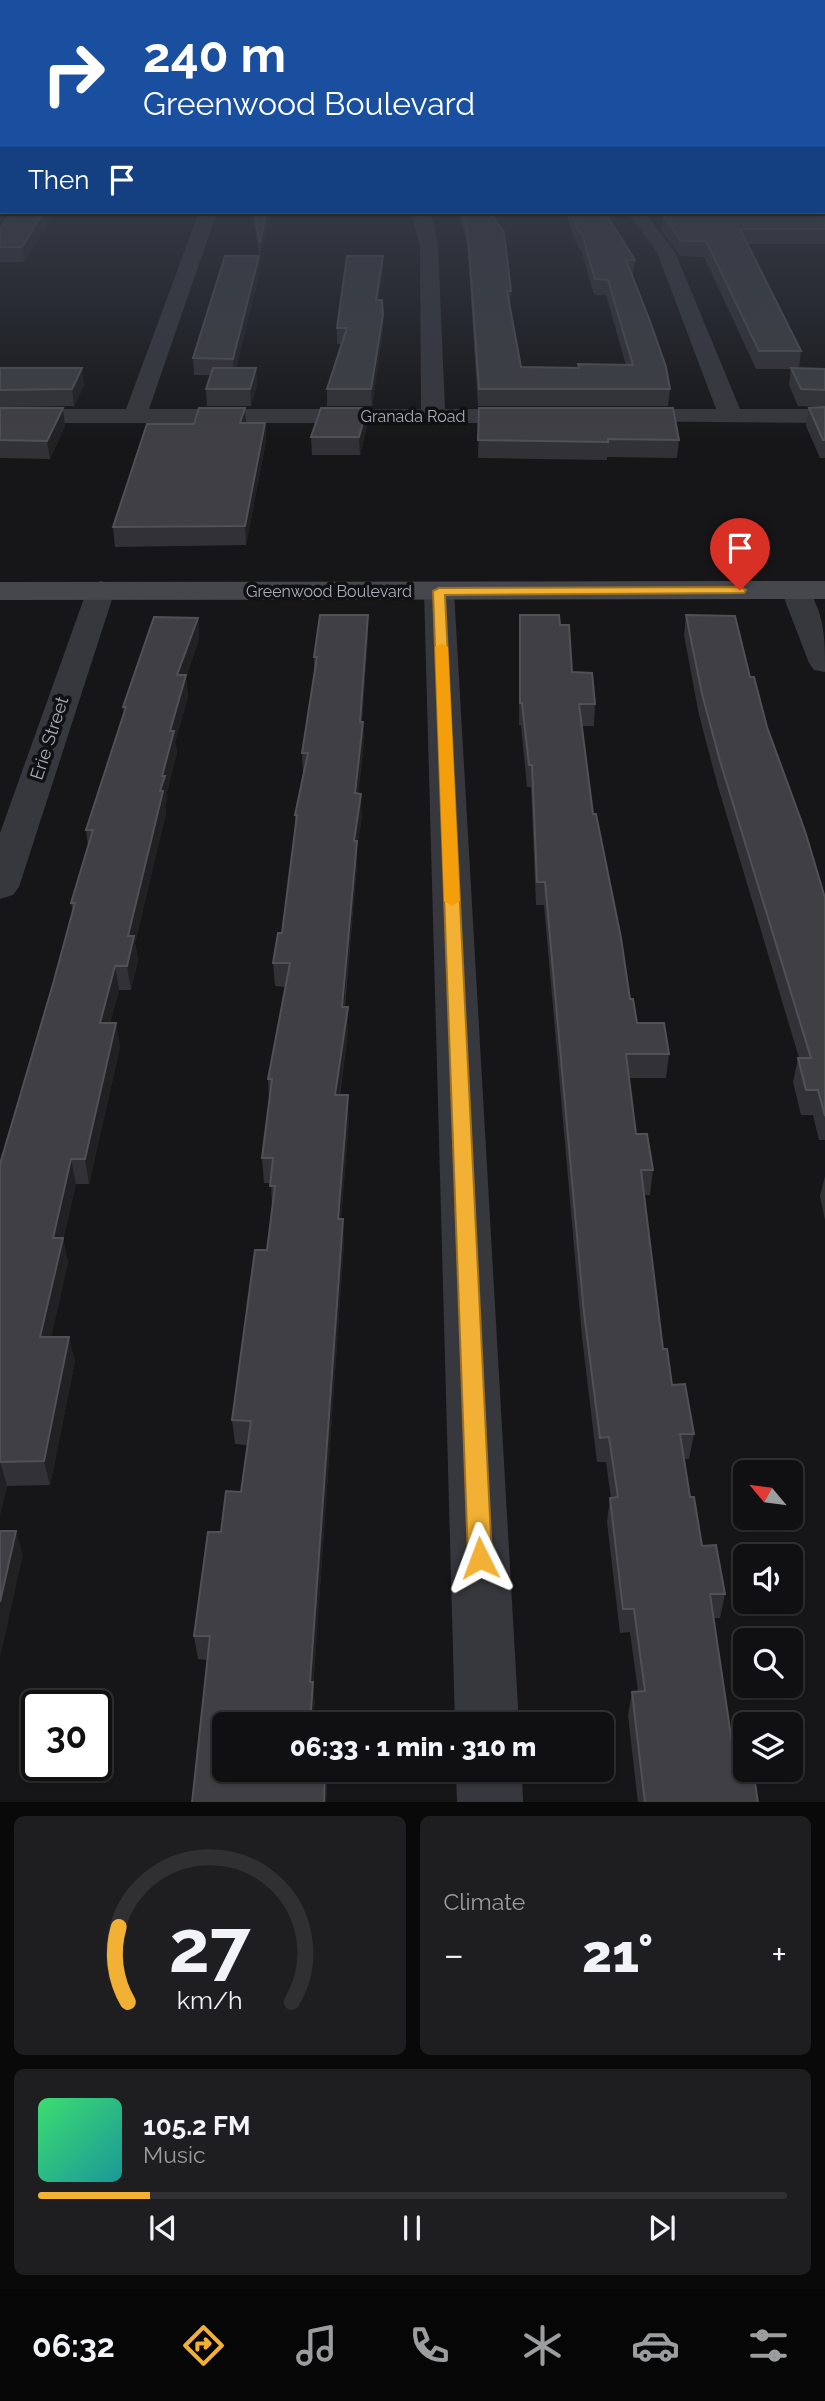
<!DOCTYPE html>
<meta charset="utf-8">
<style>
:root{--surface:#101012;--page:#1e1e20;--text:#f1f3f6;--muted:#9c9d9f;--line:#303032;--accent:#f2b134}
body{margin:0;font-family:Raleway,sans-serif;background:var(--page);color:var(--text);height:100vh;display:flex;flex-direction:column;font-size:26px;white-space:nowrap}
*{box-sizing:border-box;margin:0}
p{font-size:23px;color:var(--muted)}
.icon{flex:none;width:38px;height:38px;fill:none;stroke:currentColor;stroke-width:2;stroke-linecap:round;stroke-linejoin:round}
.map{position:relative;height:1802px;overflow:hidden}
.drawer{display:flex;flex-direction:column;gap:14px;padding:14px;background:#09090a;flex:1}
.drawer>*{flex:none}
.banner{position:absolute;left:0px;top:0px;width:826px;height:214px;box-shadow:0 2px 5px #0004,0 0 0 2px var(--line);background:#1a4fa0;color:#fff;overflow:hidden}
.needle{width:46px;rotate:299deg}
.controls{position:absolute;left:733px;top:1460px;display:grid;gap:14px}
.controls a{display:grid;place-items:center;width:70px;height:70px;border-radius:10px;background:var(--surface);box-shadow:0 2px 5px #0004,0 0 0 2px var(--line);font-size:35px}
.speed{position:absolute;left:21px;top:1690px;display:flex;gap:14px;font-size:35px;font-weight:700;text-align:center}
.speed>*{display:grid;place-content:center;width:91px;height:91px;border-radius:50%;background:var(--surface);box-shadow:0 2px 5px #0004,0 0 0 2px var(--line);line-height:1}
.speed .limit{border:4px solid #111;border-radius:10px;background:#fff;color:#111}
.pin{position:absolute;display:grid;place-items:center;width:60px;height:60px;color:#fff;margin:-72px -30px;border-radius:50% 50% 50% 0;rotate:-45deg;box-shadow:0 0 7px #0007}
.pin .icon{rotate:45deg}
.me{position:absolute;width:77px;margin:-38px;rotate:357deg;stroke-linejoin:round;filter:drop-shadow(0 0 5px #0008)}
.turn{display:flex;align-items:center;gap:24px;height:147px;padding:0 28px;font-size:32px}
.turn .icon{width:91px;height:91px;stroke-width:2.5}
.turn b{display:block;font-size:49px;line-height:60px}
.then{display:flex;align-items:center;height:66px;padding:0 28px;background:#0003;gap:14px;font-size:26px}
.big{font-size:52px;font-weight:800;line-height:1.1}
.drawer .widget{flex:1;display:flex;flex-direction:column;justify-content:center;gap:10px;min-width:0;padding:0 24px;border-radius:10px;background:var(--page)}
.drawer .dial{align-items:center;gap:0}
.dial svg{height:182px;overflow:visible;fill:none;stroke:var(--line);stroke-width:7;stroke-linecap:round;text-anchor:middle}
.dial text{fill:var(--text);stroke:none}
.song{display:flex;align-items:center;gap:21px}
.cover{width:84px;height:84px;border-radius:10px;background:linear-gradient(135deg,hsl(140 70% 55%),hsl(180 70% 35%))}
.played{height:7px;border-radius:4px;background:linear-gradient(90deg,var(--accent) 15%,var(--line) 15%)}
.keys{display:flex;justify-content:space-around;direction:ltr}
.heat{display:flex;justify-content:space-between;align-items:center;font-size:38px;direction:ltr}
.drawer .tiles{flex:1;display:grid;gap:14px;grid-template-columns:1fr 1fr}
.widget:last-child{grid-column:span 2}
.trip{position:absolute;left:212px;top:1712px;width:402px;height:70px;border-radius:10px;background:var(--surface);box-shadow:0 2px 5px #0004,0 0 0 2px var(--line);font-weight:800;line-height:70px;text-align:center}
.tabs{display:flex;height:112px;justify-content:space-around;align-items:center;background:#060607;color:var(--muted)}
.tabs .icon{width:49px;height:49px}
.tabs .on{color:var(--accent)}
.tabs b{font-size:32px;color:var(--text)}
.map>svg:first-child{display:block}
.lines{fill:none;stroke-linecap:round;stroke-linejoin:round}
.street{fill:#37383d;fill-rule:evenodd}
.secondary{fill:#45474d;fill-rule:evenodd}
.wall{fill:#323236}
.shaded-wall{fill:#212124}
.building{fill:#3f3f44;stroke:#4f5156;stroke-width:2}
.route{fill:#f2b134;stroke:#9d7322;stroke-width:2}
.slow{fill:#f59e0b}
.labels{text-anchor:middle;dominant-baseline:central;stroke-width:7;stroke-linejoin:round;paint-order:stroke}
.far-street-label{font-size:16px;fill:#a8adb8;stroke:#111113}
.street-label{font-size:18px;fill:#a8adb8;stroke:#111113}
</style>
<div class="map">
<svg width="825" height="1803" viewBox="0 0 825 1803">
<rect width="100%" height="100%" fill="#161618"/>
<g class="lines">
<g class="street">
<polygon points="0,192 2,192 0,204"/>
<rect x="824" y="194" width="1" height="10"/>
<polygon points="199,212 217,212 149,409 421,409 420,247 411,212 429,212 435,227 438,247 445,409 529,409 537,411 541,416 537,421 529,423 0,423 0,409 126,409"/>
<polygon points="627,212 645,212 675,252 740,409 825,409 825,423 616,421 612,416 616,411 624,409 716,409 657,252"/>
<polygon points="101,581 111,584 115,590 19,887 13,895 0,899 0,833 87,590 91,584"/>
<path d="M795,581L805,584C825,614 825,638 825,672L814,670L809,663L781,590L785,584Z"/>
<polygon points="439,582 449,585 454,591 519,1724 455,1724 424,591 429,585"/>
<polygon points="456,1769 522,1769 523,1803 457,1803"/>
</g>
<polygon class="secondary" points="825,581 825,599 0,600 0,582"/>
</g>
<g class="wall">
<polygon points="825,205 825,244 748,244 801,351 799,368 825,369 825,407 798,406 789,385 791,369 756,369 704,257 680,256 661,230 663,214 674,214 672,212 824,212"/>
<polygon points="11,212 55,212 24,262 0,262 0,228"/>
<polygon points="252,212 271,212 260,258"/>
<polygon points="459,212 490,212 511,291 510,306 521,367 578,368 626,365 606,295 594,295 582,252 576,243 565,212 605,212 635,260 633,275 632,275 670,389 668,406 478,406 468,251"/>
<polygon points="259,256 260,271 236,368 256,368 257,385 251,406 207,406 206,389 210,375 194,375 193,358"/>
<polygon points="383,256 383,271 379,300 383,331 372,406 327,406 327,389 341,344 337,344 337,328"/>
<polygon points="0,368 84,385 74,406 0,407"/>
<polygon points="825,407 825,458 820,458 806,426 809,408"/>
<polygon points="0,408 65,426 50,459 0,458"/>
<polygon points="479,408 679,440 677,458 607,457 607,460 478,458"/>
<polygon points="246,423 265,423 266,441 246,545 115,547 113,527"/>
<polygon points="367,426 360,455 312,455 311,437"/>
<polygon points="520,615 560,625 572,672 595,704 594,726 582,726 593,814 630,999 637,1023 669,1054 666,1078 629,1078 636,1134 653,1170 650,1195 644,1195 663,1349 672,1385 694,1434 689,1459 684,1459 690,1497 702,1546 725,1594 720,1618 713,1618 732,1743 758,1803 638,1803 628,1715 632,1692 638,1691 630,1632 620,1633 607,1522 610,1498 611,1498 606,1462 597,1462 582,1337 544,905 536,905 531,787 527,787 521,725 519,725"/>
<polygon points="686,615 750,677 825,898 825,1140 819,1140 813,1115 801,1115 793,1082 798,1058 799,1058 717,783 699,715 684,635"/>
<polygon points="198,618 199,639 186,677 188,697 175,742 177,752 167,792 167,798 165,806 166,813 135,943 138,960 131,990 119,990 110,1023 116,1023 120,1047 89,1184 76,1184 63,1239 68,1262 51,1337 75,1361 50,1485 7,1486 0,1514 0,1164 53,984 73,912 71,903 88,846 86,830 124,715 123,707"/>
<polygon points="368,635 362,722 363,722 364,743 358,794 362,816 357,847 357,864 345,1007 348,1031 340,1095 349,1119 341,1219 344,1243 313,1688 315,1705 224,1769 328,1769 326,1803 192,1803 208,1660 198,1659 194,1636 221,1532 241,1492 247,1445 235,1444 232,1420 267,1250 272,1207 271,1183 264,1183 262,1158 269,1099 268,1079 285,987 275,986 273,963 282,933 296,829 295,815 303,773 302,753 314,672 314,657"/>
<polygon points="825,1176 825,1220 820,1196"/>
</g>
<g class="shaded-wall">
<polygon points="44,212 55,212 24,262 22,247"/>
<polygon points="267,212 271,212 260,258 260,243"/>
<polygon points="259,256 260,271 234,375 233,359"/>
<polygon points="383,256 383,271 377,316 376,300"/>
<polygon points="383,315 383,331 372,406 371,389"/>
<polygon points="82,368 84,385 74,406 72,389"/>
<polygon points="256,368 257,385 251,406 250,389"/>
<polygon points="63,408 65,426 50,459 47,441"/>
<polygon points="245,408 246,426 240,423"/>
<polygon points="367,408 367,426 360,455 359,437"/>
<polygon points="265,423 266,441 246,545 245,526"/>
<polygon points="368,615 368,635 360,743 360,722"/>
<polygon points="198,618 199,639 186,677 188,697 175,742 177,752 167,792 167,798 165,806 166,813 135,943 138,960 131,990 127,966 128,936 160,791 170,731 177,675"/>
<polygon points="363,722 364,743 355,816 355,793"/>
<polygon points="361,794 362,816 357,847 357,864 342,1031 342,1007 354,841"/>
<polygon points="115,966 119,990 104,1047 100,1023"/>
<polygon points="348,1007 348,1031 336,1119 335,1095"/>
<polygon points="116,1023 120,1047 89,1184 85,1159"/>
<polygon points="348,1095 349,1119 339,1243 338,1219"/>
<polygon points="71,1159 76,1184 63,1239 68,1262 46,1361 40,1337 53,1238"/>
<polygon points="343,1219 344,1243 313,1688 315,1705 313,1724 310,1724 310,1682"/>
<polygon points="69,1337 75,1361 50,1485 44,1461"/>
<polygon points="0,1461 7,1486 0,1514"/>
<polygon points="16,1531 23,1555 0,1658 0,1602"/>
<polygon points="325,1769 328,1769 326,1803 324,1803"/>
</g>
<g class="building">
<polygon points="824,204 825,229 740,229 801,351 759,351 706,241 681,241 663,214 687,214 685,212 824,212"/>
<polygon points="11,212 44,212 22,247 0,247 0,228"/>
<polygon points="254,212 267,212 260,243"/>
<polygon points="462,212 490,212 504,232 511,291 507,291 521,367 579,368 578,364 633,365 608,280 595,279 583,237 577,228 571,212 605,212 635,260 626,260 650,321 666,367 670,389 479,389 468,236"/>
<polygon points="225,256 259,256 233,359 193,358"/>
<polygon points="347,256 383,256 376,300 382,300 383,315 371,389 327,389 347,328 337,328"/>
<polygon points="0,368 82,368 72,389 0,390"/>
<polygon points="213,368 256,368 250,389 206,389"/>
<polygon points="791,368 825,369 825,390 801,389"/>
<polygon points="825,407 825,440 823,440 809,408"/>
<polygon points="0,408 63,408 47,441 0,440"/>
<polygon points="199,408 245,408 240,423 265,423 245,526 113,527 147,424 194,424"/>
<polygon points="321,408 367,408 359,437 311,437"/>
<polygon points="479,408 673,408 679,440 608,439 608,442 478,440"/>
<polygon points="320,615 368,615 360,722 363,722 355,793 361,794 354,841 357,841 342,1007 348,1007 335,1095 348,1095 338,1219 343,1219 310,1682 313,1682 310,1723 327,1724 224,1724 224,1769 325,1769 324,1803 192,1803 210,1636 194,1636 208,1532 221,1532 226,1491 241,1492 251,1421 232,1420 255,1250 267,1250 275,1186 270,1186 273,1158 262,1158 272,1079 268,1079 290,963 273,963 278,933 282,933 297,815 295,815 308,753 302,753 317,657 314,657"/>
<polygon points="520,615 559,615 560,625 569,625 572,672 592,673 595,704 579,704 593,814 596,814 621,938 630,999 633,999 637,1023 664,1023 669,1054 626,1054 636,1134 647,1134 653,1170 641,1170 663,1349 667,1349 672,1385 685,1384 694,1434 680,1434 690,1497 694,1497 702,1546 716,1545 725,1594 710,1594 732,1743 746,1743 746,1769 753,1769 758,1803 645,1803 632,1692 645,1691 634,1609 623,1609 610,1498 618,1497 609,1437 600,1438 584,1313 545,882 537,882 532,765 529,765 522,703 520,703"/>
<polygon points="686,615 735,616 750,677 754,677 767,727 805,831 825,898 825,1116 818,1090 806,1090 798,1058 811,1058 720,761 702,694"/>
<polygon points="154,617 198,618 177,675 186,675 170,731 174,731 162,776 165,776 160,791 163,791 128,936 134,936 127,966 115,966 100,1023 116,1023 85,1159 71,1159 53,1238 63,1238 40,1337 69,1337 44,1461 0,1462 0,1164 53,984 75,903 71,903 93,830 86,830 126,707 123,707"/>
<polygon points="0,1531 16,1531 0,1602"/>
</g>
<linearGradient id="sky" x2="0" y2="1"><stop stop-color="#0c0c0d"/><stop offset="0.43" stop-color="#363c48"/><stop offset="1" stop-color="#363c48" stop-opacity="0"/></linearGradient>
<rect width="825" height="442" fill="url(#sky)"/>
<polygon class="route" points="740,587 746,590 744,593 445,595 492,1558 488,1566 480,1569 471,1566 468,1558 433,591 439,588"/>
<polygon class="slow" points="442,643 448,647 460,901 452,906 444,901 435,647"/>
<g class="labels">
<g class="far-street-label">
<text x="413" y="416">Granada Road</text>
<text x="329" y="591">Greenwood Boulevard</text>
</g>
<g class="street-label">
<text transform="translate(49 738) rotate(-72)">Erie Street</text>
</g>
</g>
</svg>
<div class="controls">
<a><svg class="needle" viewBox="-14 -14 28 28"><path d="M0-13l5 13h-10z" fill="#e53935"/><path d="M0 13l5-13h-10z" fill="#9c9d9f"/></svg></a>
<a><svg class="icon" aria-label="sound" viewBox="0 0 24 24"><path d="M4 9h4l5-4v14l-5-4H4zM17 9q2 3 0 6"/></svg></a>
<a><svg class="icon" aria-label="search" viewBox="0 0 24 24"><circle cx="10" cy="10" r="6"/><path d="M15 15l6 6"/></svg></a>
<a><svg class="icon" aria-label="layers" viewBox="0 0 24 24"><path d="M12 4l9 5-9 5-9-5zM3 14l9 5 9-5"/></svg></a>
</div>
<div class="speed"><div class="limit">30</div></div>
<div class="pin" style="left:740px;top:590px;background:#d93025"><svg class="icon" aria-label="arrive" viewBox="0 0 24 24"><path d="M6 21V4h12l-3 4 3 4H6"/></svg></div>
<svg class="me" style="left:480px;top:1558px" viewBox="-20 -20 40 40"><path d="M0-17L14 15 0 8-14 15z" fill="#f2b134" stroke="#fff" stroke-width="4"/></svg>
<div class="trip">06:33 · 1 min · 310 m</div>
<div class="banner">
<div class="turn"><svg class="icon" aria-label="right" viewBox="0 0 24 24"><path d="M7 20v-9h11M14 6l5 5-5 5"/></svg><div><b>240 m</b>Greenwood Boulevard</div></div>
<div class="then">Then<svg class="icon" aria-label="arrive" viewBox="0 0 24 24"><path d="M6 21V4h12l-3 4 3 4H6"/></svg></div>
</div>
</div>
<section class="drawer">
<div class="tiles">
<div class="widget dial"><svg viewBox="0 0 100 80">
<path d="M14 69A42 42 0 1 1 86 69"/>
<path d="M14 69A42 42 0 0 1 10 36" stroke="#f2b134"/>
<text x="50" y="56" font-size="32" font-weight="700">27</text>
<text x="50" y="72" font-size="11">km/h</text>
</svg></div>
<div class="widget"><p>Climate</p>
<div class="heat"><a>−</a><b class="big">21°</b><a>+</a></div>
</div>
<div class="widget">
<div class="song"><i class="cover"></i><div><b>105.2 FM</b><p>Music</p></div></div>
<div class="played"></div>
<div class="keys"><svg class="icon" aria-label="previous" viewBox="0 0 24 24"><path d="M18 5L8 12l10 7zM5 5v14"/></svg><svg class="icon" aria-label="pause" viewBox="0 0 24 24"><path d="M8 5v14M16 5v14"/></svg><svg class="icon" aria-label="next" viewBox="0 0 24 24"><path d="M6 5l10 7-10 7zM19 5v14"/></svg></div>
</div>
</div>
</section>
<nav class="tabs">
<b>06:32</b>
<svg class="icon on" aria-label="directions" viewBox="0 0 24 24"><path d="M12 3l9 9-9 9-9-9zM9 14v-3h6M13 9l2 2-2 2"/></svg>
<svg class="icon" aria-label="music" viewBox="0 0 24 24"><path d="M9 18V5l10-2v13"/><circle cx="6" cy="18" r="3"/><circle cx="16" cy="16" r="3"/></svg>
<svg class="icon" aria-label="phone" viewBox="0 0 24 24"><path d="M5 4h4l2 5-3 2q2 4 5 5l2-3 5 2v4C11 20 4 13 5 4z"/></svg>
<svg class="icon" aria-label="climate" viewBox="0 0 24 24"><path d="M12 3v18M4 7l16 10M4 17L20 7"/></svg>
<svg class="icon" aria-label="car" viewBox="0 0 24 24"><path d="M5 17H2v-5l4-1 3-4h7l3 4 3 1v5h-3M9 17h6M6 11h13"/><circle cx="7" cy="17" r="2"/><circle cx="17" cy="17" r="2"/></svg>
<svg class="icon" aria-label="filters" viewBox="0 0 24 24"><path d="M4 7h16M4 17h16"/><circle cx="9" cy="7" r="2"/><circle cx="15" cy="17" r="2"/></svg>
</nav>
